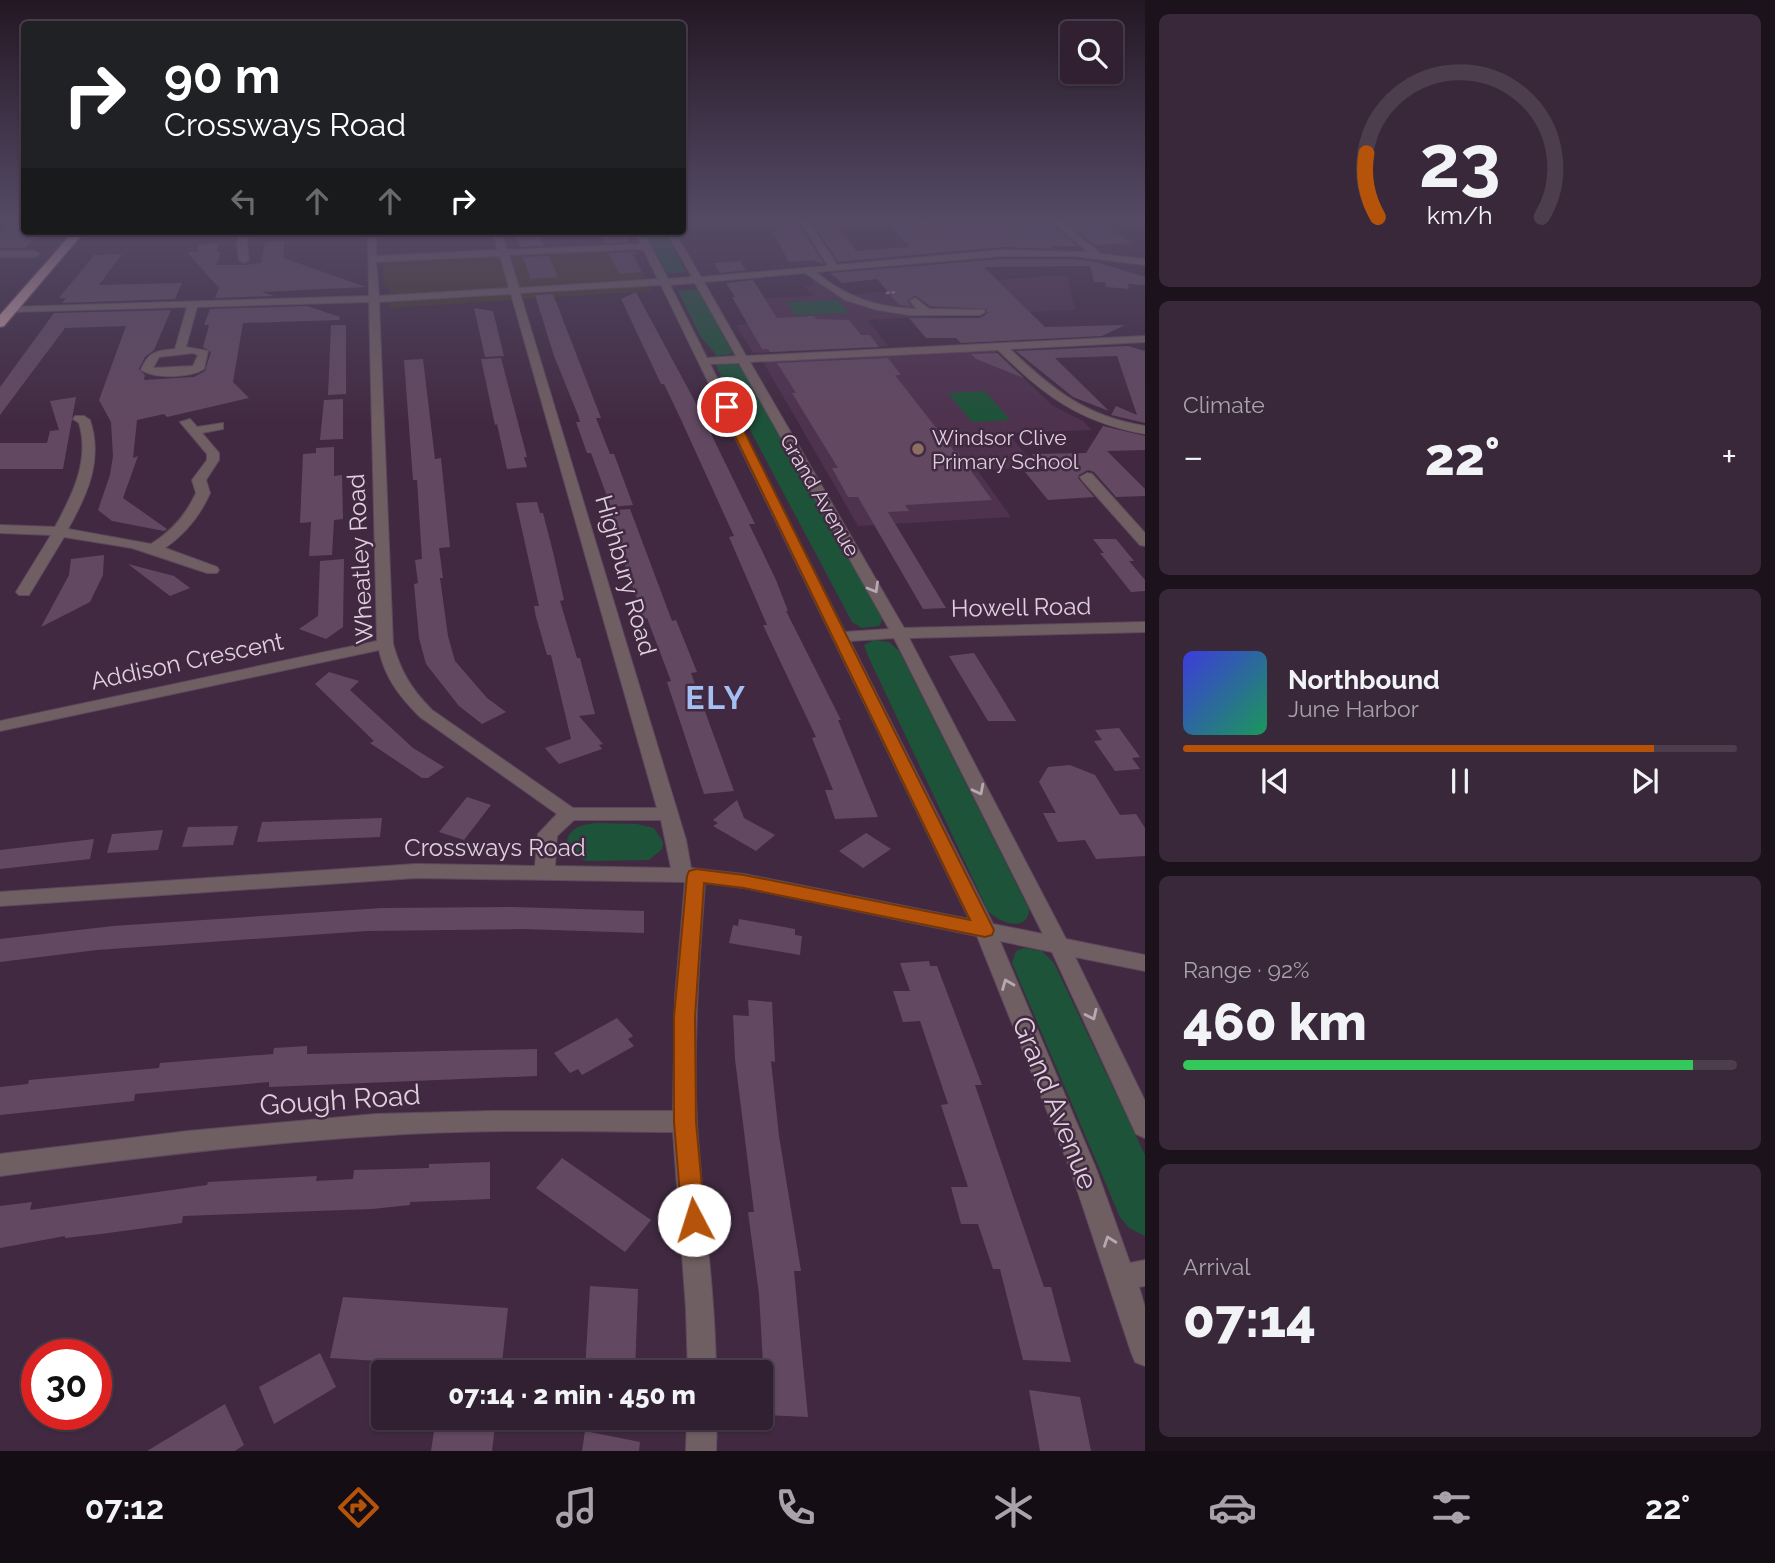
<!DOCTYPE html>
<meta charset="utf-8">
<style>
:root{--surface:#312031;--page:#392839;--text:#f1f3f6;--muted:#a8a3ab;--line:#4c3e4d;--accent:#b45309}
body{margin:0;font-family:Raleway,sans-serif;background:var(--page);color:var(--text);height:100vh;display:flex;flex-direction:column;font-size:26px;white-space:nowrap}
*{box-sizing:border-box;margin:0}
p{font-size:23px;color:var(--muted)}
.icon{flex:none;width:38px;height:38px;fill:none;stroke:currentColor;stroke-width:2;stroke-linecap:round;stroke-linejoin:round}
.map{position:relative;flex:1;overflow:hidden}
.side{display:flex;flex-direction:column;gap:14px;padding:14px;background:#1b121b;width:630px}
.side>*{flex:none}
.hud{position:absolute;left:21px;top:21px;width:665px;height:214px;border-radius:7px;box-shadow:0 2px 5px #0004,0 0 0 2px var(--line);background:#202124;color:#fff;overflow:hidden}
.buttons{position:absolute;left:1060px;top:21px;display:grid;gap:14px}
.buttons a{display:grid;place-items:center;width:63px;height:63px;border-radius:7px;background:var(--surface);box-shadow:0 2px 5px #0004,0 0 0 2px var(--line);font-size:35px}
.speed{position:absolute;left:21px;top:1339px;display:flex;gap:14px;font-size:35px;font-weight:700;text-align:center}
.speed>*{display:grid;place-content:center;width:91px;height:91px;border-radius:50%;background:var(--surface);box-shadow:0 2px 5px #0004,0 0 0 2px var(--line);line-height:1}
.speed .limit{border:10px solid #d22;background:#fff;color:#111}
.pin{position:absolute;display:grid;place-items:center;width:60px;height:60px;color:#fff;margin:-30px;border:4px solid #fff;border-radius:50%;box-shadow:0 2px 7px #0007}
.me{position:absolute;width:77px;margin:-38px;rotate:355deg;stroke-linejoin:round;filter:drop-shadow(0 0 5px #0008)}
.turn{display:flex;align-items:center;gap:24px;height:147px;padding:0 28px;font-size:32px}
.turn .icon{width:91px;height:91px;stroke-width:2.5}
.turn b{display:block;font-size:49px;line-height:60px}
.lanes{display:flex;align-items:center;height:66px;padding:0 28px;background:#0003;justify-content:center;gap:35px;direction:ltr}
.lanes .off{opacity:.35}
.big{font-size:52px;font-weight:800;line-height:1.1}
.side .card{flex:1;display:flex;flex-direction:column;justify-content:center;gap:10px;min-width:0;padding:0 24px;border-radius:10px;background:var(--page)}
.side .dial{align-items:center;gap:0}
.dial svg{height:182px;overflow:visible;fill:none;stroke:var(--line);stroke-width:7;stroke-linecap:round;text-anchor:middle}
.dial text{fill:var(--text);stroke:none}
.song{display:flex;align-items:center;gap:21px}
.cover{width:84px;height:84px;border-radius:10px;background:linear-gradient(135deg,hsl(240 70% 55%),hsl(150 70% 35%))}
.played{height:7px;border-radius:4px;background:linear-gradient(90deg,var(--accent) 85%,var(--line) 85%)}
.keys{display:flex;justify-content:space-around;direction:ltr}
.heat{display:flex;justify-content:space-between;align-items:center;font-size:38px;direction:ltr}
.charge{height:10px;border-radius:5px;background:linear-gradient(90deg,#34c759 92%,var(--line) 0)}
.trip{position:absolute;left:371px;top:1360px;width:402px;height:70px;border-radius:7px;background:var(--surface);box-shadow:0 2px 5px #0004,0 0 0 2px var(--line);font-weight:800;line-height:70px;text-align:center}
.tabs{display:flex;height:112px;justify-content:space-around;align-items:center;background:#140d14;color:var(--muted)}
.tabs .icon{width:49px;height:49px}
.tabs .active{color:var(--accent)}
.tabs b{font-size:32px;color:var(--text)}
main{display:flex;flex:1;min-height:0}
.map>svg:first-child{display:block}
.commercial{fill:#433a29}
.built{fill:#4e324e}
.green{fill:#1d5338}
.building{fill:#624961}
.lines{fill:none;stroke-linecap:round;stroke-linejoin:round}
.minor-casing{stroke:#5d485d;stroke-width:2}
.highway-casing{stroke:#5d485d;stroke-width:3}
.path{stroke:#978496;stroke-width:2.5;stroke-dasharray:3.5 2;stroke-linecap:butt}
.minor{fill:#705f62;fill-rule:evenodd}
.highway{fill:#c39aa1;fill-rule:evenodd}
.oneway{stroke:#b8a8b3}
.route{fill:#b45309;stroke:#753606;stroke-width:2}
.education-dot{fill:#8d6e63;stroke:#412a41;stroke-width:2.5}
.labels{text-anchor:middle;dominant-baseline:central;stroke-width:5;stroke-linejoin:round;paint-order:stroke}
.far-poi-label{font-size:21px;fill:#dfd0de;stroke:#412a41;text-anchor:start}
.far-street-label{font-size:21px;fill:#dfd0de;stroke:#412a41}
.street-label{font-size:24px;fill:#dfd0de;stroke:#412a41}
.near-street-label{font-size:28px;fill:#dfd0de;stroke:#412a41}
.district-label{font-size:32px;font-weight:bold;letter-spacing:2px;fill:#a6bff3;stroke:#412a41}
</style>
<main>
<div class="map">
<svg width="1145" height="1451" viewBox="0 0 1145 1451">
<rect width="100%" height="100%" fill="#412a41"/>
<polygon class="commercial" points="633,248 651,291 389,308 390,289 384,285 383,260"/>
<g class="built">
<polygon points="1043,276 1067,276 1075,310 868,320 888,346 753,353 736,325 780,322 765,298 815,296 804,287 815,285 812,281 824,279 849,295"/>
<polygon points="994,350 1053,406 1083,421 1092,430 1008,433 1035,466 978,471 1011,517 858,526 762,360"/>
</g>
<g class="green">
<polygon points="645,231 664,231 686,272 667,274"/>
<polygon points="698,289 732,352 731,354 717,356 700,336 678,291"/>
<polygon points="838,300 849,313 795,315 786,302"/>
<polygon points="732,362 740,366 883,619 879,626 862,628 852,622 716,366 719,363"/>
<polygon points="985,391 1010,420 972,422 948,393"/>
<path d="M874,640L889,642L899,651L1029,909C1028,934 998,922 988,911L868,656L864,645Z"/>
<path d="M596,823L637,824L654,828L663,842L662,849L649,860L586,861L570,853L566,846C568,828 579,825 596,823Z"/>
<polygon points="1024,948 1042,951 1054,963 1145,1155 1145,1236 1129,1228 1120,1217 1012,963 1016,951"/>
</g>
<g class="building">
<polygon points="14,219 24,219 24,231 41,231 25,248 0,248 0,234"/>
<polygon points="1027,219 1046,219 1077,246 1049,246 1056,249 1002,247 838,262 812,221 834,221 856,251 910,247 888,223 917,222 925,230 933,226 932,222"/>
<polygon points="1062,219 1098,219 1132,243 1095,245"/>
<polygon points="797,221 824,264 813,260 789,262 773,232 777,232 772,222"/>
<polygon points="516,231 538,231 544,246 520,247"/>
<polygon points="602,231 623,231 629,242 605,243 601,235 604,235"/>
<polygon points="284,241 283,258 366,287 262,292 274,296 215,298 219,288 187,252 197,252 199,244 219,243 217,252 221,252 216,265 245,265 261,263 265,242"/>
<polygon points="635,252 637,254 632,254 642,272 620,274 608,253"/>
<polygon points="122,254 99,285 182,283 175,299 62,303 66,298 59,298 94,255"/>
<polygon points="549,256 558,277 531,279 523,257"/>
<polygon points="1002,259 1073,259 1096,262 1145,277 1145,285 1128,284 1129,289 1106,287 1105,282 1094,282 1090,266 984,267 1045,327 1125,325 1102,336 961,343 956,338 926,338 909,318 980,318 988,313 986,309 930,306 915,295 907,301 911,306 899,305 877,279 842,283 830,273"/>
<polygon points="740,261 746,270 720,273 714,263"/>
<polygon points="753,280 777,318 814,316 816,319 849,320 861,335 870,335 879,347 770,352 768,349 762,349 732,297 735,297 726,283"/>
<polygon points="636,292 699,409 755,524 749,524 776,580 788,611 786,611 841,720 838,720 878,817 835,819 825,790 833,790 812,738 816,737 763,625 767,625 729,537 734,536 677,411 664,384 661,384 621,299"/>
<polygon points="553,294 601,418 596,418 610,454 614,454 633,505 611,507 591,453 587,453 576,422 580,422 578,415 554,356 535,295"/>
<polygon points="307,306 340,317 339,320 243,323 233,382 249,398 167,417 164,414 137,420 133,458 138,456 123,498 167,529 164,531 112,521 98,510 110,475 113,456 111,422 99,400 126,326 65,328 0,415 0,387 54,313 171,310 154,350 145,357 139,369 145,375 144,380 194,377 205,371 211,352 203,347 209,325 204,325 210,309"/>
<polygon points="474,308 493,311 504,356 485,357"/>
<polygon points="331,325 346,325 346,394 328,395"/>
<polygon points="1128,346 1145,351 1145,423 1111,415 1116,406 1137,415 1117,356 1055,358 1109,411 1073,397 1016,351"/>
<polygon points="997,353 1013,368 1024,378 976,359 971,354"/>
<polygon points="501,358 527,457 524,457 527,467 507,469 497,424 495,425 481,359"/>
<polygon points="888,358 901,375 895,375 954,451 957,451 992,500 905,505 909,511 888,512 946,608 923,609 858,497 848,497 832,468 838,468 792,393 796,393 777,363"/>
<polygon points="423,359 435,459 441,458 450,547 439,548 443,578 440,578 448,636 455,661 487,698 506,712 482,724 459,706 426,664 419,638 414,584 418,583 415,560 422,559 417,480 413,480 404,360"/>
<polygon points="76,397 63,469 0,469 0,443 47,443 50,431 59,430 50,401"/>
<polygon points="343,399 343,439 320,440 324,400"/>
<polygon points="1103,426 1145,436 1145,450 1107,451 1145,489 1145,496 1116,497 1094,472 1088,470 1079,475 1078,478 1094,497 1048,500 1025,472 1046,471 1032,454 1086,453"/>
<polygon points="334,447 334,476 342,475 343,519 334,520 332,555 309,556 311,522 300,523 303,454 316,453 316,448"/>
<polygon points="537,502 540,513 543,513 553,552 564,600 560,601 577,658 580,658 595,714 579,716 603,744 599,745 602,749 559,764 545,748 571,739 551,655 547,655 536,617 534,606 539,606 516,503"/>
<polygon points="630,509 672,621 676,620 697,672 691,673 734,791 704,794 667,682 671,681 647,618 644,619 606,511"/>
<polygon points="1093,539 1116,539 1134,561 1129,561 1145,580 1145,591 1131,592 1100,553 1104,553"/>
<polygon points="104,555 103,575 90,602 41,627 69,575 71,559"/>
<polygon points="344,559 343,627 326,639 299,629 318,616 320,561"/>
<polygon points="128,564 174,576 190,588 170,596"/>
<polygon points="974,653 996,688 1016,721 988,721 949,656"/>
<polygon points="329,672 359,681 350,690 413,748 444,767 428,778 422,778 370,743 374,741 315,684"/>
<polygon points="1119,728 1140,757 1132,758 1140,769 1115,771 1094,741 1102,740 1095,730"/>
<polygon points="1070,765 1095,775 1120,815 1136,814 1145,828 1145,856 1096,859 1085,840 1058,842 1043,813 1056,813 1039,782 1048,767"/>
<polygon points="467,797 491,805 464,840 439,832"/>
<polygon points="737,800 744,818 775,835 756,851 713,826 718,823 713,820"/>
<polygon points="382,818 380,837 257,842 262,822"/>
<polygon points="238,826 233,845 182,847 188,827"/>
<polygon points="163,830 158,850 107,853 112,834"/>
<polygon points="866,833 891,849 863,868 839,851"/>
<polygon points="94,839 90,859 0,869 0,850"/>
<polygon points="512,907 644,911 644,933 523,929 367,931 97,950 0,962 0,939 113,926 382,908"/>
<polygon points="739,919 795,929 795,935 802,936 800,955 729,943 733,925 738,926"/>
<polygon points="929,961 930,966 937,966 982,1085 975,1085 1044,1287 1051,1287 1071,1362 1023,1360 1000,1269 993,1269 978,1224 961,1224 951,1187 968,1187 941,1105 948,1104 920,1021 903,1022 893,991 910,991 900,963"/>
<polygon points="748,1000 772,1002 775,1062 771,1061 779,1136 801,1271 794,1271 808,1417 766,1415 759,1294 748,1212 754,1212 735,1059 733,1015 749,1016"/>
<polygon points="617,1018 633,1036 628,1039 634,1046 582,1075 578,1069 570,1073 554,1053"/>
<polygon points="307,1046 307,1054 537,1049 537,1076 269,1087 269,1082 135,1094 134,1101 0,1115 0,1087 28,1084 29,1080 159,1068 160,1063 273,1054 274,1048"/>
<polygon points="562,1158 651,1220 625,1252 536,1188"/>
<polygon points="490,1162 490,1199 410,1202 410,1205 372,1209 183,1216 182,1223 101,1234 65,1238 65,1236 0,1248 0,1206 32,1202 30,1210 207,1185 208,1182 317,1176 316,1181 353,1179 354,1170 429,1168 429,1164"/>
<polygon points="590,1286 638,1289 635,1372 585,1372"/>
<polygon points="343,1297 508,1308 501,1372 392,1372 394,1362 330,1358"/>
<polygon points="320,1353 336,1387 274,1424 259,1387"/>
<polygon points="1029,1390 1080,1397 1091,1451 1040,1451"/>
<polygon points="225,1404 244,1445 235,1451 147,1451"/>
<polygon points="436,1418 496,1418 492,1451 431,1451"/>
<polygon points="585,1431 640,1442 639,1451 582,1451"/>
</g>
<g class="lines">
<g class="minor-casing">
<g id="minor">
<path d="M799,219H807L837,265L1002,250L1088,252L1049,219H1058L1101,254L1145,259V265L1073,256H1002L816,272C845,297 879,308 917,309L910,301L915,298L929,309L984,310L985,312L980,315H909L877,310L845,300L805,273L704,282L746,356L1145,336V342L1010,349C1053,390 1085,416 1145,426V434C1079,422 1045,396 998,350L750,362L904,628L1145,622V632L909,638L1066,939L1145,955V971L1075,957L1145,1101V1138L1136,1134L1052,952L1000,941L1097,1171L1130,1263L1145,1260V1286L1139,1287L1145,1307V1366L1135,1362L1131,1352L1071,1171L977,936L744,888L705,883C699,963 693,1043 697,1123C702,1206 715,1288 716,1372H688L686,1309L673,1132C574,1131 475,1129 375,1136C250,1144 125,1159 0,1176V1154L188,1131L376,1114L492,1111H673L675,998L685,882L416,878L0,906V892L416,864L535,866L538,834L557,814L420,717C400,697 385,678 379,650L0,731V721L377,641L369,302L197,307L186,347L208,351L204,369C190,378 155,379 141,370C149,351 156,351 175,349L187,307L13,312L9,311V307L369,296L368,231H376V256L498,250L493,231H501L507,250L641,244L635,231H643L668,279L692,277L666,231H674L701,277L828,266ZM643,249L658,279L519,288L509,255ZM500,256L509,288L379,296L376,262ZM695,283L736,356L707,358L670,285ZM661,285L969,919L744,874L691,868L686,840L520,293ZM511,294L657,808H573L432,710C411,689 401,672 393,644L379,302ZM193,353L198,355L193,366L153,368L159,357ZM739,363L889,629L845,632L710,364ZM894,638L1043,934L993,924L850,641ZM574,820H661L671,868L555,866L557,836Z"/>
<polygon points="918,219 927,219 931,225 924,227"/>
<polygon points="241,231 249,231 247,245 249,260 244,263 239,260 237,245"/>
<polygon points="0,251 35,251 40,254 35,257 0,257"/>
<path d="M75,416H84L90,420C103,460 88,493 68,529L151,544C172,531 186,515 196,493L192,480L207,460V454L180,422L190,419L197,427L223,423V429L202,433L219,453V460L206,480L210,493C200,516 185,534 165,548L217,567L219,570L217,573H207L132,548L64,537L29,595H19L16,592L51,535L0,533V525L55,527C73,494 90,460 79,423L73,419Z"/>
<polygon points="1087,473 1092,474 1145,533 1145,546 1140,545 1082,480 1080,477"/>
<polygon points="687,1418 717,1418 716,1451 686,1451"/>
</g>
</g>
<g class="highway-casing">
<polygon id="highway" points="74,231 85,231 4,326 0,327 0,315"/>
</g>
<polyline class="path" points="886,293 896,292"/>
<use href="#minor" class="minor"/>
<use href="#highway" class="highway"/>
</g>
<defs><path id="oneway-chevron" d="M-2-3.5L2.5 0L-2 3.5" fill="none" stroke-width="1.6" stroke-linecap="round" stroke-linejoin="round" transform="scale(1.75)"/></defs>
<g class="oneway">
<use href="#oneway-chevron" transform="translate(874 588) rotate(60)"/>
<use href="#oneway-chevron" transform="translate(979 790) rotate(63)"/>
<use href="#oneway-chevron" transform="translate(1007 984) rotate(-112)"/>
<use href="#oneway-chevron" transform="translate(1092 1015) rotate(65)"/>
<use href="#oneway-chevron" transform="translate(1109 1241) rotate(-110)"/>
</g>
<linearGradient id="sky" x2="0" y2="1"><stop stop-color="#241724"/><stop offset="0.52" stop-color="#544a65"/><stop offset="1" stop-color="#544a65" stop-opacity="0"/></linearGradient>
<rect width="1145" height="422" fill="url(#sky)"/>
<polygon class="route" points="727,404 732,407 994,930 992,935 985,937 744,888 704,883 695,1017 696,1122 705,1220 702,1228 694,1231 685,1228 682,1220 674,1122 674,1017 687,876 689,871 696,869 744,875 970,920 721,407"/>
<circle class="education-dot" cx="918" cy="449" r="7"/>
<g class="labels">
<g class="far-poi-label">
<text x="932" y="437">Windsor Clive<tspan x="932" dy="24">Primary School</tspan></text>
</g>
<g class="far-street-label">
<text transform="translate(820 495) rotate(60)">Grand Avenue</text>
</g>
<g class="street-label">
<text transform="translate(360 559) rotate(-93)">Wheatley Road</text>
<text transform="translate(626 575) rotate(74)">Highbury Road</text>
<text transform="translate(1021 607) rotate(-1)">Howell Road</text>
<text transform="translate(187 661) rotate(-12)">Addison Crescent</text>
<text x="495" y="847">Crossways Road</text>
</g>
<g class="near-street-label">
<text transform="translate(340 1100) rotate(-4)">Gough Road</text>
<text transform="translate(1055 1103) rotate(68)">Grand Avenue</text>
</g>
<g class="district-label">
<text x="716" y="697">ELY</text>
</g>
</g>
</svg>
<div class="buttons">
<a><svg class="icon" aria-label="search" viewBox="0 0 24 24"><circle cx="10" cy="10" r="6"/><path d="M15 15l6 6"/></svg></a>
</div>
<div class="speed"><div class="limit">30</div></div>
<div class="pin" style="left:727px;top:407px;background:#d93025"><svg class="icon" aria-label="arrive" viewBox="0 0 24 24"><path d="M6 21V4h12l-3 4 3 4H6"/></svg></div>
<svg class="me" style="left:694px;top:1220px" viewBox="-20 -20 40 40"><circle r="19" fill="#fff"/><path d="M0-13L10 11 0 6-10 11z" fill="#b45309"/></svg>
<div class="trip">07:14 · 2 min · 450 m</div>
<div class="hud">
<div class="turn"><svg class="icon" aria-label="right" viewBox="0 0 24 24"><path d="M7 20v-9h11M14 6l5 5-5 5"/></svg><div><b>90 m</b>Crossways Road</div></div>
<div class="lanes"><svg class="icon off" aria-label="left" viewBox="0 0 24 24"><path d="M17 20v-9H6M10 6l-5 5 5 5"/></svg><svg class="icon off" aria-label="ahead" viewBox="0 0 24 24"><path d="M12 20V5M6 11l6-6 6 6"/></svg><svg class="icon off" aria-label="ahead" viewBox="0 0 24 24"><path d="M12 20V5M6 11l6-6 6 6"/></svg><svg class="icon" aria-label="right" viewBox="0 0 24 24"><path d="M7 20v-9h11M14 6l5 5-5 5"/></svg></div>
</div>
</div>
<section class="side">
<div class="card dial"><svg viewBox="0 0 100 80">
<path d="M14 69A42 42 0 1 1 86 69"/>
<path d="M14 69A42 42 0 0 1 9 41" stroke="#b45309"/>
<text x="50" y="56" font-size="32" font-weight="700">23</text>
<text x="50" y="72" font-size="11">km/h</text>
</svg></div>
<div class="card"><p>Climate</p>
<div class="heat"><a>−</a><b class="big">22°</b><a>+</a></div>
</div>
<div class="card">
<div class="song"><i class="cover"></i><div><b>Northbound</b><p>June Harbor</p></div></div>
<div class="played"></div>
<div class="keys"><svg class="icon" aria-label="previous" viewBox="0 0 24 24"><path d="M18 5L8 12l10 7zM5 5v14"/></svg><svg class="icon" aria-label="pause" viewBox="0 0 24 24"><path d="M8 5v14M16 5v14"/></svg><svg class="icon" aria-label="next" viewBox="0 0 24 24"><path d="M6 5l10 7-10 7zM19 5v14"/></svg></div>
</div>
<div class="card"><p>Range · 92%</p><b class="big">460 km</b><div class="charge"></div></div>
<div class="card"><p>Arrival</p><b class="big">07:14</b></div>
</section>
</main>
<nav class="tabs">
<b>07:12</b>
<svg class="icon active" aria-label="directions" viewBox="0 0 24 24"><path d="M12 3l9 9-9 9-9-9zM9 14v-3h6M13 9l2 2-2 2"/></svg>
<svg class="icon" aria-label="music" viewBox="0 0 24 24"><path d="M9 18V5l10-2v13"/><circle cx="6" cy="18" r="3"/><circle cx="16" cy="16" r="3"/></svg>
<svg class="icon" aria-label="phone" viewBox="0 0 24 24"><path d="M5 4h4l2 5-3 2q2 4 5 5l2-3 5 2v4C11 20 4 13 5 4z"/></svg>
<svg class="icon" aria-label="climate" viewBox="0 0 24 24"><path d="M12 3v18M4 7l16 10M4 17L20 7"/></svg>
<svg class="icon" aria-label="car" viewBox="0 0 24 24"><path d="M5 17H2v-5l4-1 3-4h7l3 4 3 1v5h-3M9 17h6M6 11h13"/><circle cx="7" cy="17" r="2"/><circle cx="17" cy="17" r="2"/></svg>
<svg class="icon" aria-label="filters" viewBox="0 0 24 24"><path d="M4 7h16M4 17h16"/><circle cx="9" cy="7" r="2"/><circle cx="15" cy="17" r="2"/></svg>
<b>22°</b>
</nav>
